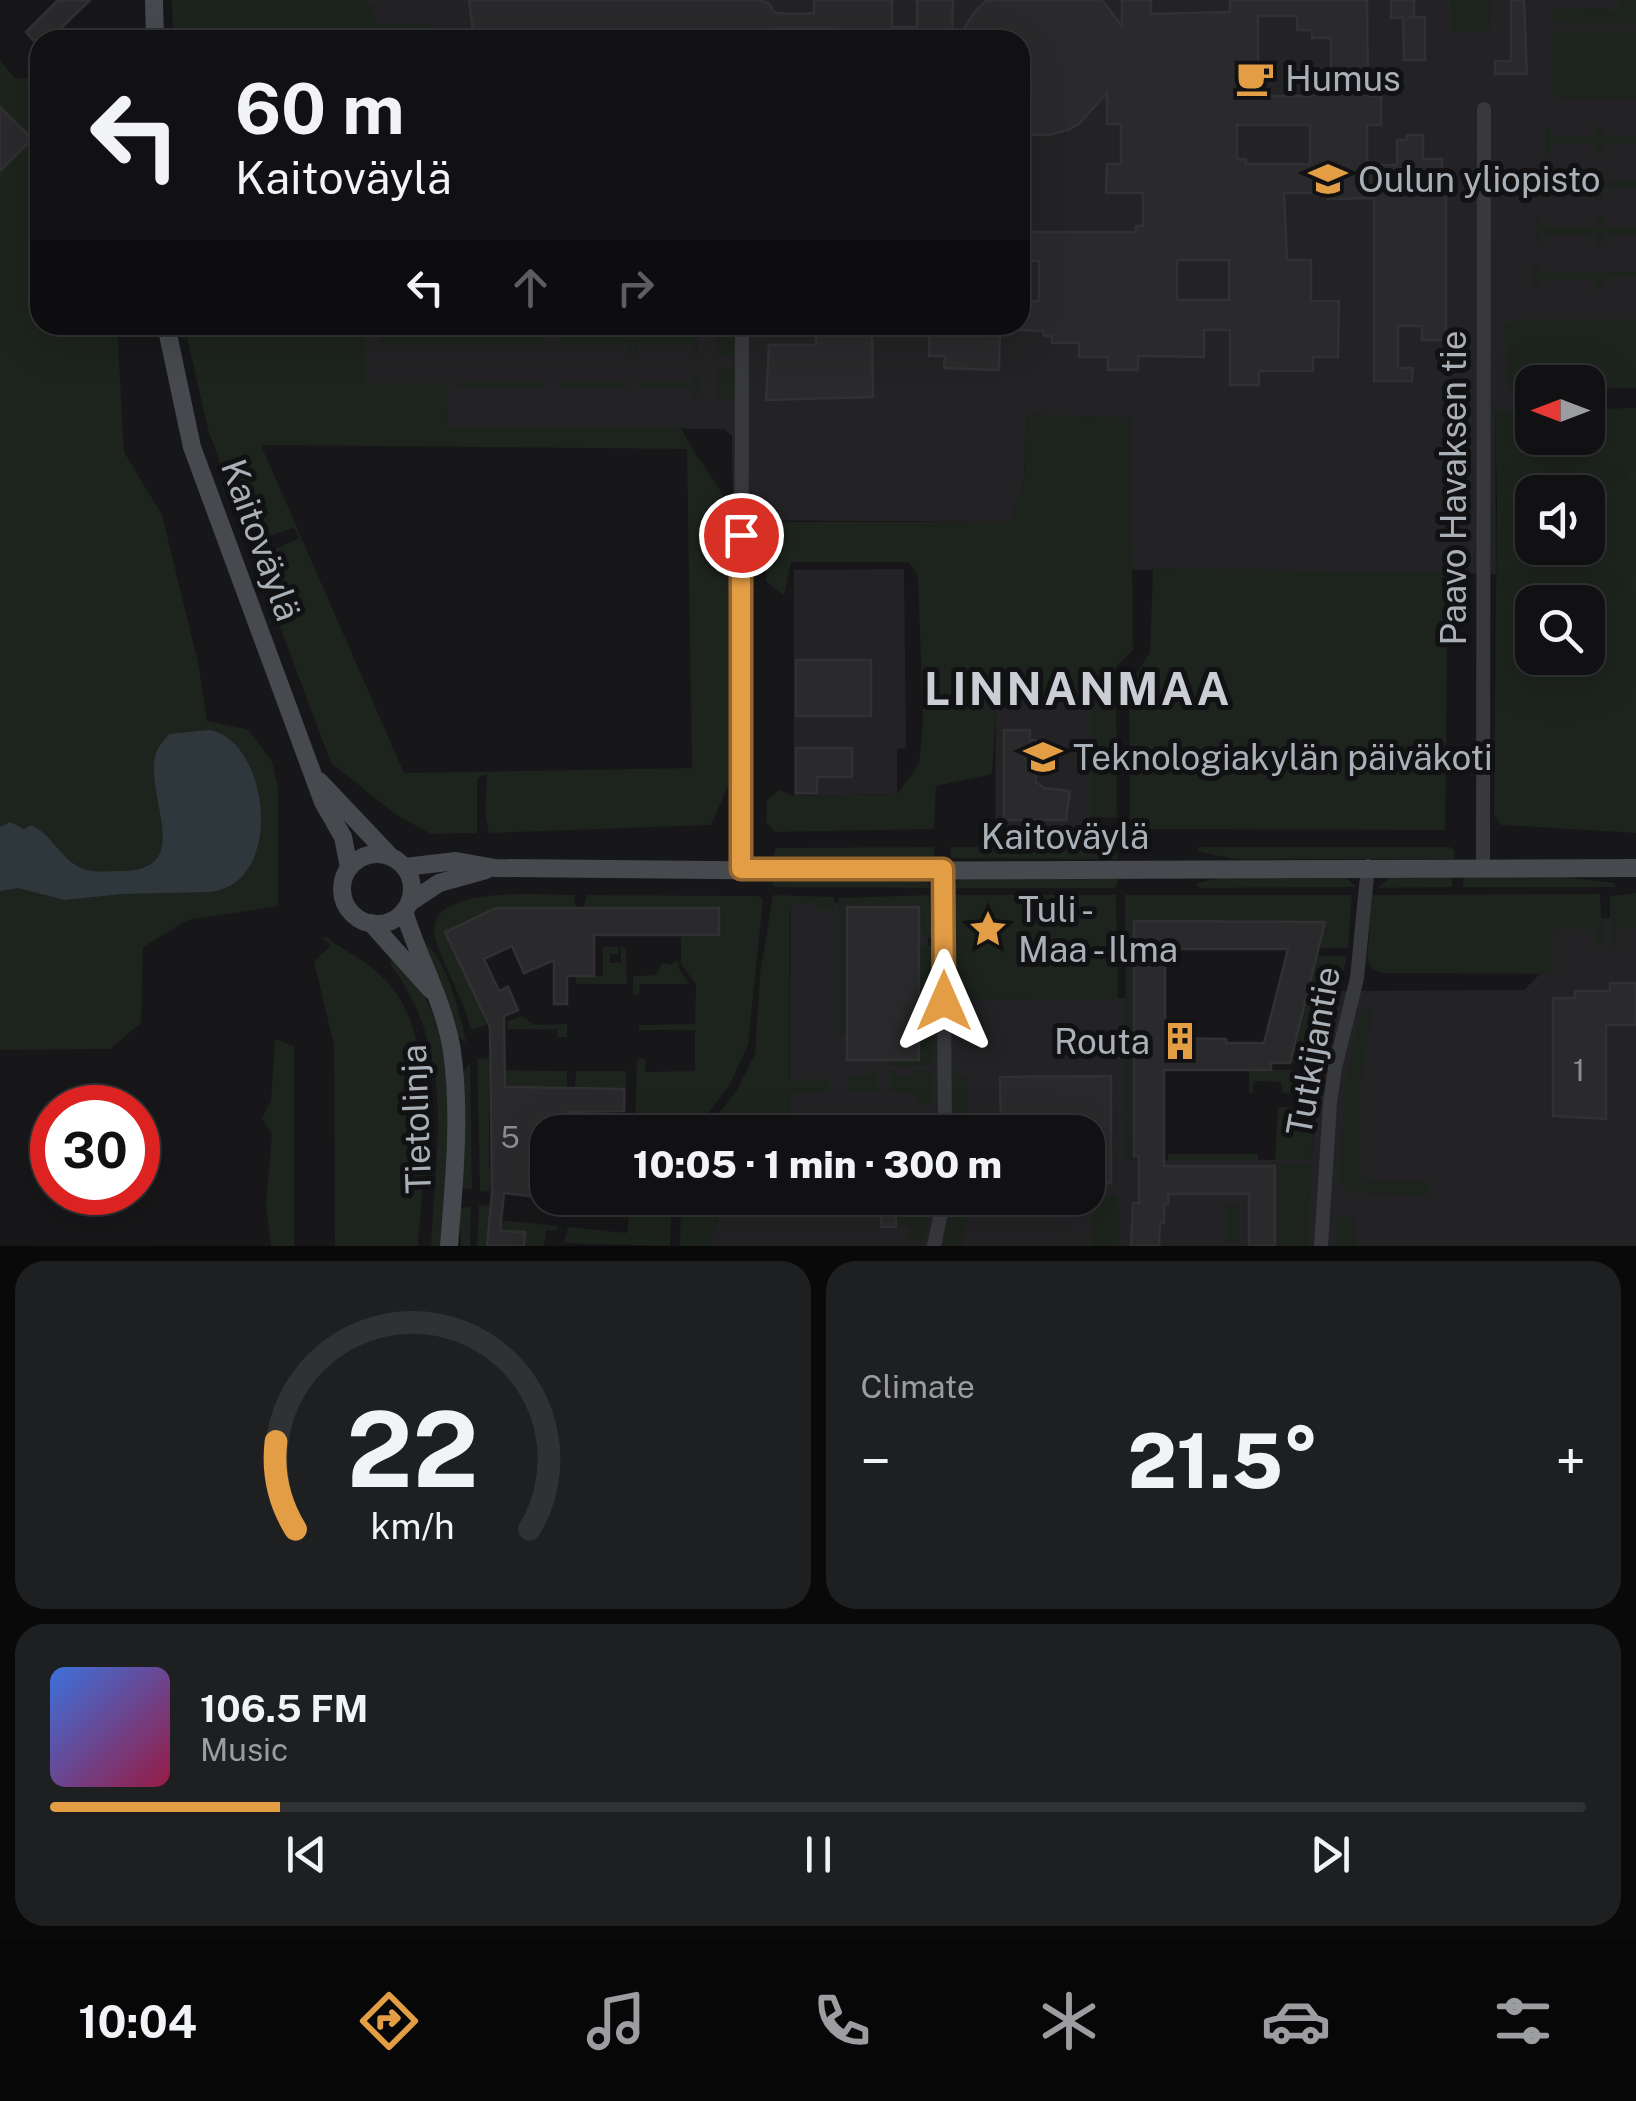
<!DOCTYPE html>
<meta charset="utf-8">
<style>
:root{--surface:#111113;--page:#1e1f21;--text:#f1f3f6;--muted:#9c9da0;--line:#303133;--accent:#e39d45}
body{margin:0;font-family:"Public Sans",sans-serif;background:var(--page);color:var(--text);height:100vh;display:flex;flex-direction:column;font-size:38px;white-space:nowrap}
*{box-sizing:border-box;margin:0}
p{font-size:32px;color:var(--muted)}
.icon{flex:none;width:55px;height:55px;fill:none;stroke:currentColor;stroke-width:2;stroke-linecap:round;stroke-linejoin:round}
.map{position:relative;height:1246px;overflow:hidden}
.sheet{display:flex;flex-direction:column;gap:15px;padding:15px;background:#09090a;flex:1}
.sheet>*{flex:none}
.top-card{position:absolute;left:30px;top:30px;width:1000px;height:305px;border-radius:30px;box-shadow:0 10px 40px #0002,0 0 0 2px var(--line);background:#111113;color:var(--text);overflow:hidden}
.needle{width:65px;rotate:270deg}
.tools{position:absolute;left:1515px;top:365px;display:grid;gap:20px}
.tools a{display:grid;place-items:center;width:90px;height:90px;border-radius:20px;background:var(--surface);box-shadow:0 10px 40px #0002,0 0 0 2px var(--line);font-size:50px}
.speed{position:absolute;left:30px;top:1085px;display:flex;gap:20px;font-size:50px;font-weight:700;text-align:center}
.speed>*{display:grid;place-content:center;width:130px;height:130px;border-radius:50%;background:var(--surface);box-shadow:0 10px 40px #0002,0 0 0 2px var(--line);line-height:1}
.speed .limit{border:15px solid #d22;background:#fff;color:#111}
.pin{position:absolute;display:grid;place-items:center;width:85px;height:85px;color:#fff;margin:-42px;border:5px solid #fff;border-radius:50%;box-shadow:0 2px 10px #0007}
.me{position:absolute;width:110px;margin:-55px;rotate:0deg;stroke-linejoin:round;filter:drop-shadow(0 0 8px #0008)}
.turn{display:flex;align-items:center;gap:35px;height:210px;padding:0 40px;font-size:45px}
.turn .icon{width:130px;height:130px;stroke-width:2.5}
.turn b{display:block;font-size:70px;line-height:85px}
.lanes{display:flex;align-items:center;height:95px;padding:0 40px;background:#0003;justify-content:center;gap:50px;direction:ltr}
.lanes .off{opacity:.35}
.big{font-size:75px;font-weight:800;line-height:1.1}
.sheet .tile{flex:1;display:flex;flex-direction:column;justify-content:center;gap:15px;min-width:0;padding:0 35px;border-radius:30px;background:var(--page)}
.sheet .dial{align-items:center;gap:0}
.dial svg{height:260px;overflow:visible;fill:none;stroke:var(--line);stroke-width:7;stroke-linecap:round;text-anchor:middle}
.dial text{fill:var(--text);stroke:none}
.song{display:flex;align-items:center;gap:30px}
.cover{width:120px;height:120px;border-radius:15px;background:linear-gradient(135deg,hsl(220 70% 55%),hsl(340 70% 35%))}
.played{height:10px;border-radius:5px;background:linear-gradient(90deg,var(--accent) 15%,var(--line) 15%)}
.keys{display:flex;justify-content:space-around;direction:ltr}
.heat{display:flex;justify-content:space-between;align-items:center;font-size:55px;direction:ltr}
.sheet .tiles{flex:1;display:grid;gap:15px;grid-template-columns:1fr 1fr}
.tile:last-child{grid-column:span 2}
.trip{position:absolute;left:530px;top:1115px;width:575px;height:100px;border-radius:30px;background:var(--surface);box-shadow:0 10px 40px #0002,0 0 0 2px var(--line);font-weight:800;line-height:100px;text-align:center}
.tabs{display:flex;height:160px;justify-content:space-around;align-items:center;background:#070708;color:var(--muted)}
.tabs .icon{width:70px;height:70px}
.tabs .on{color:var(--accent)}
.tabs b{font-size:45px;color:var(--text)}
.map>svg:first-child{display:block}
.built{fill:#232325}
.green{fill:#1d231d;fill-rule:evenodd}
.water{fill:#2e373b}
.building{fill:#2a2a2c;stroke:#313134;stroke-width:2.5;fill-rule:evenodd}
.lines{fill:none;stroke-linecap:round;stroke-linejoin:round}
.street{stroke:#38393d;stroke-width:14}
.secondary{stroke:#46494d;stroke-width:18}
.route-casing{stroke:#94662d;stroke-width:25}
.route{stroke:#e39d45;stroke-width:18}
.labels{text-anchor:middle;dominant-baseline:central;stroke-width:10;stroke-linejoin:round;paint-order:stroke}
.number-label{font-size:30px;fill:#898e94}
.poi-label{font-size:35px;fill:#aab0b7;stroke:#121214;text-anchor:start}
.street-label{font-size:35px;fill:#aab0b7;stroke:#121214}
.district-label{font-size:45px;font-weight:bold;letter-spacing:2.5px;fill:#cbced4;stroke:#121214}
</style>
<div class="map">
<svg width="1636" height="1246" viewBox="0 0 1636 1246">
<rect width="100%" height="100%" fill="#171719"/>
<g class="built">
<polygon points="366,0 1636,0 1636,319 1517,320 1514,410 1495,411 1496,574 1132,570 1130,418 1027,415 1024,479 1011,522 733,520 732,436 724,429 447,427 447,383 366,383 366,325 1020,325 1020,40 442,40 429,24 378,24"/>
<polygon points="904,569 906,748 897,749 897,794 794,796 794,570"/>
<polygon points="1090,695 1090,829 995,829 996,696"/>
<polygon points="791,901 927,907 930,1000 1126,998 1126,1160 1311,1160 1321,1070 1340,991 1524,990 1545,969 1547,917 1636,919 1636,1246 709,1246 724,1198 1088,1198 1088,1132 768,1132 789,1127"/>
</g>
<g class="green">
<polygon points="172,0 366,0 378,24 429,24 442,40 173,40"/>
<polygon points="1450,0 1491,0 1489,32 1452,32"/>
<polygon points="1619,0 1636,0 1636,23 1551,22 1553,11 1556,9 1608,8 1608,11 1618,12"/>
<polygon points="1554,31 1636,31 1636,98 1556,98 1552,94"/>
<polygon points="0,60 15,78 40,77 40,325 117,325 124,452 162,515 199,667 207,721 247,729 272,761 278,788 278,906 188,920 143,947 141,1023 110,1049 0,1050"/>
<polygon points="1596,126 1602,126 1603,137 1636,137 1636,144 1603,144 1602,155 1596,155 1596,144 1551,144 1551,156 1545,153 1547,128 1551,127 1551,137 1596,137"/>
<polygon points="1596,170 1602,170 1603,181 1636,181 1636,188 1603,188 1602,200 1596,200 1595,188 1540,189 1539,200 1534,197 1536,172 1540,171 1540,182 1596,181"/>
<polygon points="1597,215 1603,215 1603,227 1636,227 1636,234 1603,234 1603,245 1597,245 1596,234 1541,234 1540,245 1535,243 1536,218 1540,217 1541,227 1596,227"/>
<polygon points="1537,262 1540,272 1636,272 1636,278 1603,278 1602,290 1596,290 1596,279 1540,279 1538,290 1533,284 1534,265"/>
<polygon points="1517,319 1636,319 1636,388 1588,388 1588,382 1532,382 1532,388 1509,388 1504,325"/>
<path d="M184,325H366V383H447L448,427H681C695,461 724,485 733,520L731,779L711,825L489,833L485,814L487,774L477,778V833L431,834L396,815L331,763L258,568L261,556L299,538L294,528L253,541L247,539L208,429ZM261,445L687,449L692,768L404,773Z"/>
<polygon points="716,325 734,325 733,355 718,355"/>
<polygon points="628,326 631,326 631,355 628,355 628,344 560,344 560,337 628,337"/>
<polygon points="633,326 636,326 637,337 692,337 693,326 697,327 698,354 693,356 692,344 637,344 636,355 633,355"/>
<rect x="379" y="337" width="165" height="7"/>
<polygon points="729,368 733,374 733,395 729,399 717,398 716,371"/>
<polygon points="693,370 699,375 699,395 695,399 692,388 637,388 637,382 692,382"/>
<rect x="458" y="382" width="86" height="6"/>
<rect x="560" y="382" width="68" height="6"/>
<path d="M1636,408V833L1501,825L1494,816L1497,502L1495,410H1532V438H1588V409ZM1588,492V548H1532V492ZM1588,602V658H1532V602Z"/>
<polygon points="1027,414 1131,418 1133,650 1116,667 1117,818 1090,817 1090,695 997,696 992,774 936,786 934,829 775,832 766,822 767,800 779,790 794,796 897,794 919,764 923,721 918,576 909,562 791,562 784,596 766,581 767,522 1010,522 1024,479"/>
<polygon points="1153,568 1448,573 1445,830 1130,829 1129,685 1150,652"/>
<polygon points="934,847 934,859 772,859 776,848"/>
<polygon points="950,847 1112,847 1117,851 1117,859 951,858"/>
<polygon points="1199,847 1450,847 1455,851 1454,859 1234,859 1196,851"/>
<polygon points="1227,876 1345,876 1356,887 1201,888 1195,884"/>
<polygon points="1393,876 1452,876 1452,887 1377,888"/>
<polygon points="772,877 925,879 930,888 777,887 773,886"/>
<polygon points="1463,877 1563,877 1615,883 1615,887 1463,887"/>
<polygon points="1118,878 1117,886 1114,888 953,888 960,879"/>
<polygon points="1636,893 1636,928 1617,928 1617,947 1613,948 1610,943 1610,896"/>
<polygon points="1600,894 1603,944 1595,947 1595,929 1553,929 1553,974 1385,973 1373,970 1367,959 1372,895"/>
<path d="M574,895L576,908H496L446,932L488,1024L471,1030C463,998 446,972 436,941C417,883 543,895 574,895Z"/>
<polygon points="587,895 759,896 763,900 748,1045 729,1086 694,1132 619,1132 620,1128 631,1127 635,1123 637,1059 645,1059 645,1072 695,1071 695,1030 639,1030 639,1025 695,1024 696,984 681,964 681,935 719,935 719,908 583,908"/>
<polygon points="773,895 834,897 834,910 818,910 816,904 792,904 790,910 789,1079 829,1079 829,1093 790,1093 789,1132 704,1132 737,1090 755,1054 760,974"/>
<polygon points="929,895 932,939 919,934 918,907 890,907 890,920 873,907 847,907 847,1037 839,1037 839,898"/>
<polygon points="951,895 1116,895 1118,999 963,1000 963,1023 959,1027 953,1026"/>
<polygon points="1125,895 1352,895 1348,948 1318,948 1134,922 1133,1060 1139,1060 1134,1072 1134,1156 1154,1156 1154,1160 1126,1160"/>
<path d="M326,937C349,954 375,965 393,989C439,1047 423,1175 418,1246H335L334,1046L314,961L331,946L323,938Z"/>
<path d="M421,940C445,952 461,1017 466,1043L457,1036Z"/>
<polygon points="919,946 932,946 932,1066 887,1066 887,1032 892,1060 919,1060"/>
<polygon points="603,947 618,947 618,954 610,954 610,963 621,963 621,947 626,948 627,984 576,984 576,976 603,976"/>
<polygon points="1316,956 1347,956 1322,1063 1290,1063"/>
<path d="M392,957C472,1024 445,1153 441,1246H431C436,1143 456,1052 390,964Z"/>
<polygon points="677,960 680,970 689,984 640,984 639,995 633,994 633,976 656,975 662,963 671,965"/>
<polygon points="1362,1007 1372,1011 1361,1081 1361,1182 1429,1182 1428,1195 1353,1193 1339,1184 1346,1078"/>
<polygon points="522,1016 535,1025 567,1024 567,1037 557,1037 557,1029 507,1029 508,1021"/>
<polygon points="275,1039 294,1046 294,1246 271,1246 266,1206 272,1134 262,1118 271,1101"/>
<polygon points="489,1058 490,1070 567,1071 567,1087 489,1087 489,1170 530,1170 537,1185 491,1180 489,1192 480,1191 477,1059"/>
<polygon points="470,1063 472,1189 462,1188 462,1073"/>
<polygon points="872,1070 878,1070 878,1092 849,1092 849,1075 872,1076"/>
<polygon points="896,1070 896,1077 917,1077 917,1070 932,1070 932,1104 917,1104 916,1093 890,1093 890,1070"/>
<polygon points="951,1070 959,1070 959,1077 967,1077 967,1132 952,1132"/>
<polygon points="1249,1070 1321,1070 1318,1094 1282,1093 1281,1082 1254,1081 1253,1093 1249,1093"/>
<polygon points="576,1071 626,1071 626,1119 624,1089 580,1089 575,1087"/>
<polygon points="1278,1107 1316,1108 1311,1160 1275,1160"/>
<rect x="1168" y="1154" width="90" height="6"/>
<polygon points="1281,1163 1311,1165 1308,1246 1275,1246 1275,1166"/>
<polygon points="1096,1197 1119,1197 1119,1246 1091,1246 1092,1209 1096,1208"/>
<polygon points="631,1198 672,1198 670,1246 564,1243 568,1227 627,1233"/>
<polygon points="681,1198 724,1198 709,1246 680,1246"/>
<polygon points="888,1198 931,1198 924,1244 907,1240 909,1226 897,1222 896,1205 888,1205"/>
<polygon points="1226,1203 1240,1205 1240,1243 1226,1243"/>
<polygon points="479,1205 490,1206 489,1219 558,1226 557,1231 546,1230 544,1246 524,1246 524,1232 487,1246 477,1246"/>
<polygon points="471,1206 470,1246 461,1246 459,1209"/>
<polygon points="957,1211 967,1211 962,1246 943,1246 949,1217"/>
<polygon points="1354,1216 1356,1246 1337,1246 1336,1218"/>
</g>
<path class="water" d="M209,730C268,738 288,884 209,892L122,894L65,900L18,888L0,891V827L10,822L24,829L31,825C51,834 59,855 77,866C91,874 107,871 122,871C197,870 143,795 156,753C158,746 165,740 169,734Z"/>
<g class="building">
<polygon points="58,0 90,0 49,40 33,40 26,32"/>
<polygon points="469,0 760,0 769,4 775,13 797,14 814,13 814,0 892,0 892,27 917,27 917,0 953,0 952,40 835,40 835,28 774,28 774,40 474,40"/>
<path d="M987,0H1102L1122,26V0H1151V14L1230,12V0H1367L1368,96H1381V125H1367V165H1397V140H1407V135H1423V159H1442V187H1446V340H1422V326H1398V368H1413L1412,381H1374V198L1328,199V193H1284L1287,260H1311V301H1339L1338,357H1313V371H1259V385H1230V330H1204V357L1138,356V370H1108V357H1079V343H1052V336H1044L1043,331L1020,330V301H1039V261H1020V232H1136V226H1143V193H1106L1107,164H1121V124H1107V93L1079,124L1068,130L1050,135L1020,134V40H957L975,11ZM1258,16H1297V30H1312V38H1331V69H1310V96H1258ZM1237,125H1310V164H1246V159H1237ZM1177,260H1229V300H1177Z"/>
<polygon points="1391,0 1414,0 1414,17 1408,17 1425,17 1425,60 1404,60 1403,17 1391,18"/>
<polygon points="1511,0 1524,0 1527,74 1495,74 1495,61 1511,61"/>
<polygon points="0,107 32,139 0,171"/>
<polygon points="929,325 1000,325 999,370 944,368 945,356 929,356"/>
<polygon points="816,326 872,326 873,397 766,400 769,345 816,345"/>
<rect x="796" y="660" width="75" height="56"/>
<polygon points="1004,730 1030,730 1030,740 1036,740 1036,782 1044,788 1070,791 1066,820 1004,820"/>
<polygon points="796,748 852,748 852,777 817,777 817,793 796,793"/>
<rect x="847" y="907" width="72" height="153"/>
<polygon points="496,908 719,908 719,935 594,935 594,976 567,976 567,1004 554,1004 554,960 524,973 512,946 484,959 499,991 508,987 518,1010 504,1016 505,1087 624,1089 624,1111 567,1112 566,1132 548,1132 548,1198 504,1193 500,1231 525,1232 524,1246 487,1246 492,1192 490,1027 445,932"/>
<path d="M1134,921L1325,922L1290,1063H1271V1070H1164V1166H1275V1246H1249V1194H1168V1204H1164V1223H1160L1159,1246H1131L1133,1203H1139V1156H1134ZM1165,949H1288L1264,1043H1226V1039L1165,1038Z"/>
<polygon points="1610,983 1636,983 1636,1025 1606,1025 1606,1119 1553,1116 1553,998 1575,998 1575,991 1610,991"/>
<polygon points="1111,1076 1111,1183 1088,1183 1088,1132 1001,1132 1000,1077"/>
<rect x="881" y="1205" width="15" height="22"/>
</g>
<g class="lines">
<g class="street">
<polyline points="1483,866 1484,109"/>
<polyline points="741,869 742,325"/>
<polyline points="943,869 945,1132"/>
<polyline points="934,1246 944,1198"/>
<polyline points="1321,1246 1330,1103 1335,1068 1357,978 1368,866"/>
</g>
<g class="secondary">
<polyline points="154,0 155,40"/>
<polyline points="166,325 192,447 323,802 343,837 349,867"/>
<polyline points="319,781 390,856"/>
<circle cx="377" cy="889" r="35"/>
<polyline points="405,867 456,861 495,868 809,871 1636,868"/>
<polyline points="409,903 439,883 486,870"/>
<path d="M404,911C418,958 444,1001 452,1051C461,1113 454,1183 449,1246"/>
<polyline points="371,923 431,990"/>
</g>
</g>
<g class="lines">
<g class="route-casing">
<polyline id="route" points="741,535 741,869 943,869 944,1001"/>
</g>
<use href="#route" class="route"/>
</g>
<defs>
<g id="cafe-bare" transform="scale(3)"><path d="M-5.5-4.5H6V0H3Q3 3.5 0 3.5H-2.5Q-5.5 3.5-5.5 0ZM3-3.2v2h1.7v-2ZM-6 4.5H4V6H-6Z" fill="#e39d45" stroke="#121214" stroke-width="2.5" paint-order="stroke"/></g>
<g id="university-bare" transform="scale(3)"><path d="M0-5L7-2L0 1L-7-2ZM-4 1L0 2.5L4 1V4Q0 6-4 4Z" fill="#e39d45" stroke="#121214" stroke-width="2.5" paint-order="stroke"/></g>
<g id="school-bare" transform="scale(3)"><path d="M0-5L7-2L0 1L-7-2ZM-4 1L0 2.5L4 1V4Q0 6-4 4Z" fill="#e39d45" stroke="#121214" stroke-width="2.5" paint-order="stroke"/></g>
<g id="sight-bare" transform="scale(3)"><path d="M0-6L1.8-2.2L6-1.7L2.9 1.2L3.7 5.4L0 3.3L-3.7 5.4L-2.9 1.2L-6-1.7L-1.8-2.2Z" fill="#e39d45" stroke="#121214" stroke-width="2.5" paint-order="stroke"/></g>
<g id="building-bare" transform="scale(3)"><path d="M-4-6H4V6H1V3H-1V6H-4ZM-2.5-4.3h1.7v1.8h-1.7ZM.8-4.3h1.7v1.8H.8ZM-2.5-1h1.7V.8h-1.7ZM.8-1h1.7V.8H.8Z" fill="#e39d45" stroke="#121214" stroke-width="2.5" paint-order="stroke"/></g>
</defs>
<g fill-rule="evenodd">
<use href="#cafe-bare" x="1255" y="78"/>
<use href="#university-bare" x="1328" y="179"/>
<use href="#school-bare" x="1043" y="757"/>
<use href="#sight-bare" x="988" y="929"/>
<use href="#building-bare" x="1180" y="1041"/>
</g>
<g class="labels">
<g class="number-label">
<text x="1579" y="1070">1</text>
<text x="510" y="1137">5</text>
</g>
<g class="poi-label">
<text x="1285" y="78">Humus</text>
<text x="1358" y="179">Oulun yliopisto</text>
<text x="1073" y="757">Teknologiakylän päiväkoti</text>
<text x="1018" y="909">Tuli -<tspan x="1018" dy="40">Maa - Ilma</tspan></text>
<text x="1150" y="1041" text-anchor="end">Routa</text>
</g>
<g class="street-label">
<text transform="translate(1453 488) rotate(-90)">Paavo Havaksen tie</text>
<text transform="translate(261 540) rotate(70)">Kaitoväylä</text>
<text x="1065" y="836">Kaitoväylä</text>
<text transform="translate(1313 1051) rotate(-80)">Tutkijantie</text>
<text transform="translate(416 1119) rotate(-92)">Tietolinja</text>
</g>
<g class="district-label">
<text x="1078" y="688">LINNANMAA</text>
</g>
</g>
</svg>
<div class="tools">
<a><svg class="needle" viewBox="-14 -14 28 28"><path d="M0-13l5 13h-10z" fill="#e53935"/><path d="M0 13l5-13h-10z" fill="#9c9da0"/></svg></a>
<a><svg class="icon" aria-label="sound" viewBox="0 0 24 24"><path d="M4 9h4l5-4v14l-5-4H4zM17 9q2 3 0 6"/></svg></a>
<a><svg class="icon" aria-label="search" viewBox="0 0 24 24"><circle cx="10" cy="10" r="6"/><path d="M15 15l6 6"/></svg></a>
</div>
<div class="speed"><div class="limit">30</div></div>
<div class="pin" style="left:741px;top:535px;background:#d93025"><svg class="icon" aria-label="arrive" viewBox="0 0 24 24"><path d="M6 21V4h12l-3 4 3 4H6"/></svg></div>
<svg class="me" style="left:944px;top:1001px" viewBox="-20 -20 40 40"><path d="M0-17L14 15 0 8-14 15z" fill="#e39d45" stroke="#fff" stroke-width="4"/></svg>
<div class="trip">10:05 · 1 min · 300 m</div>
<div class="top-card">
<div class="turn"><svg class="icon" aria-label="left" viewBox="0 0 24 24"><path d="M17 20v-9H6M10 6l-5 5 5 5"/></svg><div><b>60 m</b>Kaitoväylä</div></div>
<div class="lanes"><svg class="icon" aria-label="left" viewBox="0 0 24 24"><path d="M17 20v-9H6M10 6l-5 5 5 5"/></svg><svg class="icon off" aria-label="ahead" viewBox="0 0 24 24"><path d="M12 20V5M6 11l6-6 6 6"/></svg><svg class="icon off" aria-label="right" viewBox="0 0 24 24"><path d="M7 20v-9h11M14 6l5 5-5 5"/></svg></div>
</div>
</div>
<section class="sheet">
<div class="tiles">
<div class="tile dial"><svg viewBox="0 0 100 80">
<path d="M14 69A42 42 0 1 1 86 69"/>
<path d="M14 69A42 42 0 0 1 8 42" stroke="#e39d45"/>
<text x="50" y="56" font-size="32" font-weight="700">22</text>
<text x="50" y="72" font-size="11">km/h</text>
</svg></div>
<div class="tile"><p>Climate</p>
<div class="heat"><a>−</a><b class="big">21.5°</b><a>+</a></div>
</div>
<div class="tile">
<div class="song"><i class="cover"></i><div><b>106.5 FM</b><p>Music</p></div></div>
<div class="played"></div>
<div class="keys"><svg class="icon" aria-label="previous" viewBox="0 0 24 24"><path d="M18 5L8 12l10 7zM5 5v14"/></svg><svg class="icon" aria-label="pause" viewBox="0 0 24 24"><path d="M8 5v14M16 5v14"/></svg><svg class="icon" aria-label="next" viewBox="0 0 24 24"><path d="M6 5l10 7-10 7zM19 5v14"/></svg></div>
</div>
</div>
</section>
<nav class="tabs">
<b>10:04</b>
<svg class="icon on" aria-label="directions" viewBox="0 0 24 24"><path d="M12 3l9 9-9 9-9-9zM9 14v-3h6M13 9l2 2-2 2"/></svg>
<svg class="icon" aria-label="music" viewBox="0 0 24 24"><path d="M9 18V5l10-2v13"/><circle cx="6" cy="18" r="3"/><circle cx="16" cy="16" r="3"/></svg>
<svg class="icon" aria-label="phone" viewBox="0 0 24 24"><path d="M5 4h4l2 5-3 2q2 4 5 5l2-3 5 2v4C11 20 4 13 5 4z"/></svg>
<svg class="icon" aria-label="climate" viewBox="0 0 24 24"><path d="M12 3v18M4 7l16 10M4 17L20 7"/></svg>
<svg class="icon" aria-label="car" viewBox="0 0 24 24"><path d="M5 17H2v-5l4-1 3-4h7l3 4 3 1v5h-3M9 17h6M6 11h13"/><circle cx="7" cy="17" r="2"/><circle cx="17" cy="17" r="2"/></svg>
<svg class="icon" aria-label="filters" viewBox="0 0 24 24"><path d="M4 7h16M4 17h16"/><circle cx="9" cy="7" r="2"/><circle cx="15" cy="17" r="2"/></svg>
</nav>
